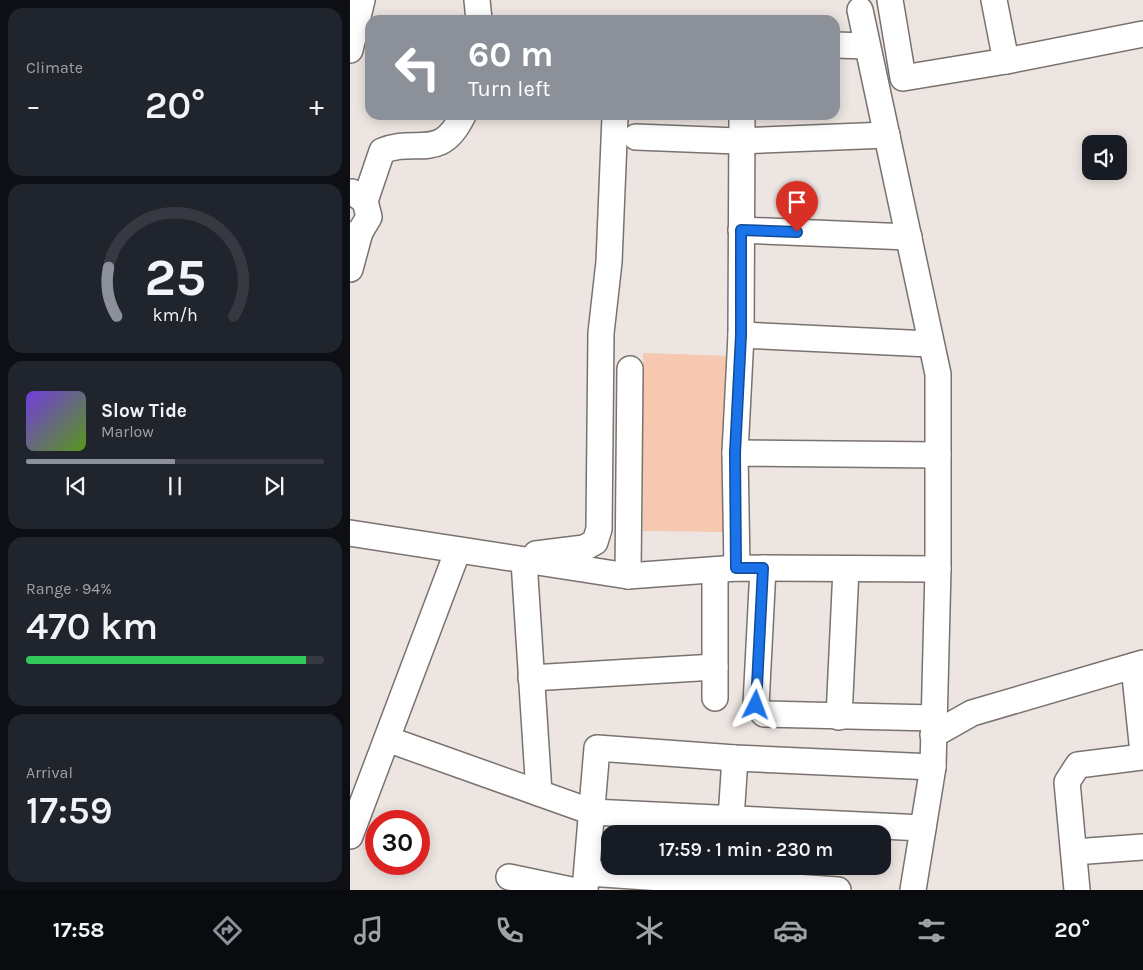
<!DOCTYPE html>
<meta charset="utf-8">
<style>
:root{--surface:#171b24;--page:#20242c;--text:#f1f3f6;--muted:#9ea1a6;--line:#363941;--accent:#8c9099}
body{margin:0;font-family:Karla,sans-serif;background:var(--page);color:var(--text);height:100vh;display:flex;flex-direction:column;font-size:19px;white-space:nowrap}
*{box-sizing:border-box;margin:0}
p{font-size:16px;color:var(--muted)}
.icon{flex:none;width:28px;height:28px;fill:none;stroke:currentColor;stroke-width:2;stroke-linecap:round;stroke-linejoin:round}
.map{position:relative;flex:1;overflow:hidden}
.panel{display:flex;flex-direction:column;gap:8px;padding:8px;background:#0d0f14;width:350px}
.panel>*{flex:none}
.guide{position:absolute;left:15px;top:15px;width:475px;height:105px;border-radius:15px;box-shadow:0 2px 12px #0003;background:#8c9099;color:#fff;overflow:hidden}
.tools{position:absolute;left:732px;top:135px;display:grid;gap:10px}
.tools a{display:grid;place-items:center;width:45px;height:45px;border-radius:10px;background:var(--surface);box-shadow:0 2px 12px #0003;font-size:25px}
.speed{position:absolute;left:15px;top:810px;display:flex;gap:10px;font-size:25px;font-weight:700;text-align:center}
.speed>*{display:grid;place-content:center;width:65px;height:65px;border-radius:50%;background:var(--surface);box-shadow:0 2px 12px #0003;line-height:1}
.speed .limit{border:8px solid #d22;background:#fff;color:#111}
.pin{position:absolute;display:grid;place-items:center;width:42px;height:42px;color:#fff;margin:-51px -21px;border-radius:50% 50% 50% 0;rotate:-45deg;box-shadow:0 0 5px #0007}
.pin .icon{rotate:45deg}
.me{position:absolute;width:55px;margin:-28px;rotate:3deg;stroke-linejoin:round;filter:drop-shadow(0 0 4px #0008)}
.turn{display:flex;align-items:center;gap:18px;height:105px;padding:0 20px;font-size:22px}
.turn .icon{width:65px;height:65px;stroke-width:2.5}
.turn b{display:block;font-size:35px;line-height:42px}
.big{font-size:38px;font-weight:600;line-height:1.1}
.panel .widget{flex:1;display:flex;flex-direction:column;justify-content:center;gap:8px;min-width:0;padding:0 18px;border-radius:15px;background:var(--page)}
.panel .dial{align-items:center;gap:0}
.dial svg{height:130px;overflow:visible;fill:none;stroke:var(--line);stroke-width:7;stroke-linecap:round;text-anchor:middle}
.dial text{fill:var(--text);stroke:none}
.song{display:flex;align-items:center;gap:15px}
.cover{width:60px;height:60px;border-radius:8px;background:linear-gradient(135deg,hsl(260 70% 55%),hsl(90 70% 35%))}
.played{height:5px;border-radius:2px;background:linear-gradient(90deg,var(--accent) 50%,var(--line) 50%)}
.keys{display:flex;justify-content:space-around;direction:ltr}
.heat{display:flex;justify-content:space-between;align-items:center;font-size:28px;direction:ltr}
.charge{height:8px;border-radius:4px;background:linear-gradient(90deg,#34c759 94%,var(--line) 0)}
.trip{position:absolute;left:251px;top:825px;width:290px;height:50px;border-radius:15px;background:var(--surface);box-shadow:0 2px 12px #0003;font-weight:600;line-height:50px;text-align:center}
.dock{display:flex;height:80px;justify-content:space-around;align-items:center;background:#090b0e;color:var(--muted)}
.dock .icon{width:35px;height:35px}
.dock .selected{color:var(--accent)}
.dock b{font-size:22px;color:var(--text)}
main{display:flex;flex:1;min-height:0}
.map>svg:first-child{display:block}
.green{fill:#f6c8af}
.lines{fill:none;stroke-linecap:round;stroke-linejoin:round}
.minor-casing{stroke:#79726e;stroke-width:28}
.minor{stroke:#fff;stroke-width:25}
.route-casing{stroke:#114b97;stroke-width:12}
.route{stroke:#1a73e8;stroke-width:9}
</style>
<main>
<section class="panel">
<div class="widget"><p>Climate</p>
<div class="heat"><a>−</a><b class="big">20°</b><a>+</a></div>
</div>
<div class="widget dial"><svg viewBox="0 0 100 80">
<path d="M14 69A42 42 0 1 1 86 69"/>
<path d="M14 69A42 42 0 0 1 9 39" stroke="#8c9099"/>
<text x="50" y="56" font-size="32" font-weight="700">25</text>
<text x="50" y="72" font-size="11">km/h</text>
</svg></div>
<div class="widget">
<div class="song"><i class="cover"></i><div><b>Slow Tide</b><p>Marlow</p></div></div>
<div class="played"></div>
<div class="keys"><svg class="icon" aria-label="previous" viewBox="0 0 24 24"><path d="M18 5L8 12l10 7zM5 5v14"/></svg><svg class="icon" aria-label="pause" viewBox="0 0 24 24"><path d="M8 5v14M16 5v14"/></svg><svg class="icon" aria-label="next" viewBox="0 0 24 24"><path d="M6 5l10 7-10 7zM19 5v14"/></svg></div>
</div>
<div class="widget"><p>Range · 94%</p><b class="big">470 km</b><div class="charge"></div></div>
<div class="widget"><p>Arrival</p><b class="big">17:59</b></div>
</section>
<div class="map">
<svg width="793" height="890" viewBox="0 0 793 890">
<rect width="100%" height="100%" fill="#ede5e1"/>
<polygon class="green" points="293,353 381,356 380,532 293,531"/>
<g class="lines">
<g class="minor-casing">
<g id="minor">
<polyline points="127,0 129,20"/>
<polyline points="540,0 553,78 656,61 644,0"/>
<polyline points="510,10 588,374 588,569 583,767 563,890"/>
<polyline points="485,45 517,46"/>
<polyline points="0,50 12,0"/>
<polyline points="656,61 793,34"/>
<polyline points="286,137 387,141 537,135"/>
<path d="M15,201L32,151C66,136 90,163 113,115"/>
<polyline points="391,230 559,237"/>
<polyline points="0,236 10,232 19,217 15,201 2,192"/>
<polyline points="0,269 10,232"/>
<polyline points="391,335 392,115"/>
<polyline points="385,453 391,335 580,344"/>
<polyline points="0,533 278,576 387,568 588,569"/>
<polyline points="186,554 234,548 245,542 249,529 251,333 259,262 265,117"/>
<polyline points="174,561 189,793"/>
<polyline points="387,568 385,453 588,455"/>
<polyline points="413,568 406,705 414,714 584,718"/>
<polyline points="365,571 365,698"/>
<polyline points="278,576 280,369"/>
<polyline points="784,666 793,753"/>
<polyline points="181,678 365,667"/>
<polyline points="489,717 496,569"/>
<polyline points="583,735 622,713 793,663"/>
<polyline points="37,739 242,812 573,828"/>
<polyline points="380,834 385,758"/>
<polyline points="0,836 108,550"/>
<polyline points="724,852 793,847"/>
<polyline points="238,873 488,890"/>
<polyline points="159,877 221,890"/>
<polyline points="235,890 247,748 385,758 583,767"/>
<polyline points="727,890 717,782 728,765 793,757"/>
</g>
</g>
<use href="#minor" class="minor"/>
</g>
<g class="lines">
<g class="route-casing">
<polyline id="route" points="406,705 413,568 386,568 385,453 391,335 391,230 447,232"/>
</g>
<use href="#route" class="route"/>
</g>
</svg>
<div class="tools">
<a><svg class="icon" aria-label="sound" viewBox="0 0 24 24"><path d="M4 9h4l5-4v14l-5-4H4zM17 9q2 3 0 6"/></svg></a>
</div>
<div class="speed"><div class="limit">30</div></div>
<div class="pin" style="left:447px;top:232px;background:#d93025"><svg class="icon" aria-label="arrive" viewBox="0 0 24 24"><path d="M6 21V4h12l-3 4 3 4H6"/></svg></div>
<svg class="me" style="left:406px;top:705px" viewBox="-20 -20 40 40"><path d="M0-17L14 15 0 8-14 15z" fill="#1a73e8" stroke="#fff" stroke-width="4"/></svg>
<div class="trip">17:59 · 1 min · 230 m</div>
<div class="guide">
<div class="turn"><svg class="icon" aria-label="left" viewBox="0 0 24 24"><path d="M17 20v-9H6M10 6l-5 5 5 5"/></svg><div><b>60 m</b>Turn left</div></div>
</div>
</div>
</main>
<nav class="dock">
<b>17:58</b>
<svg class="icon selected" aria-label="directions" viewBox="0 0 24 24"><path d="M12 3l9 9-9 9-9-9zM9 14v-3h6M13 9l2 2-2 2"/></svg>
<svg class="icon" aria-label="music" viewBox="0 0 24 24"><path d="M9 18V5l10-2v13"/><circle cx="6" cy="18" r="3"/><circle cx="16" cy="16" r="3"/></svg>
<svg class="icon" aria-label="phone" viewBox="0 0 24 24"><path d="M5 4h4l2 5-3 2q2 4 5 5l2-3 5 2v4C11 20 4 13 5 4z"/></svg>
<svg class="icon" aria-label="climate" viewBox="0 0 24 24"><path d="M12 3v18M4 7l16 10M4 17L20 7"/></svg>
<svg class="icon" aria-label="car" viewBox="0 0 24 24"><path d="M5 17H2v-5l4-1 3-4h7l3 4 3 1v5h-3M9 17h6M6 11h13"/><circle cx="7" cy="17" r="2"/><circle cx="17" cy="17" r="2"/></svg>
<svg class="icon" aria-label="filters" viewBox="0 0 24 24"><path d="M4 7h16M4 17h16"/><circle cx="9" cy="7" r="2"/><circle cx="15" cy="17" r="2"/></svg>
<b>20°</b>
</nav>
